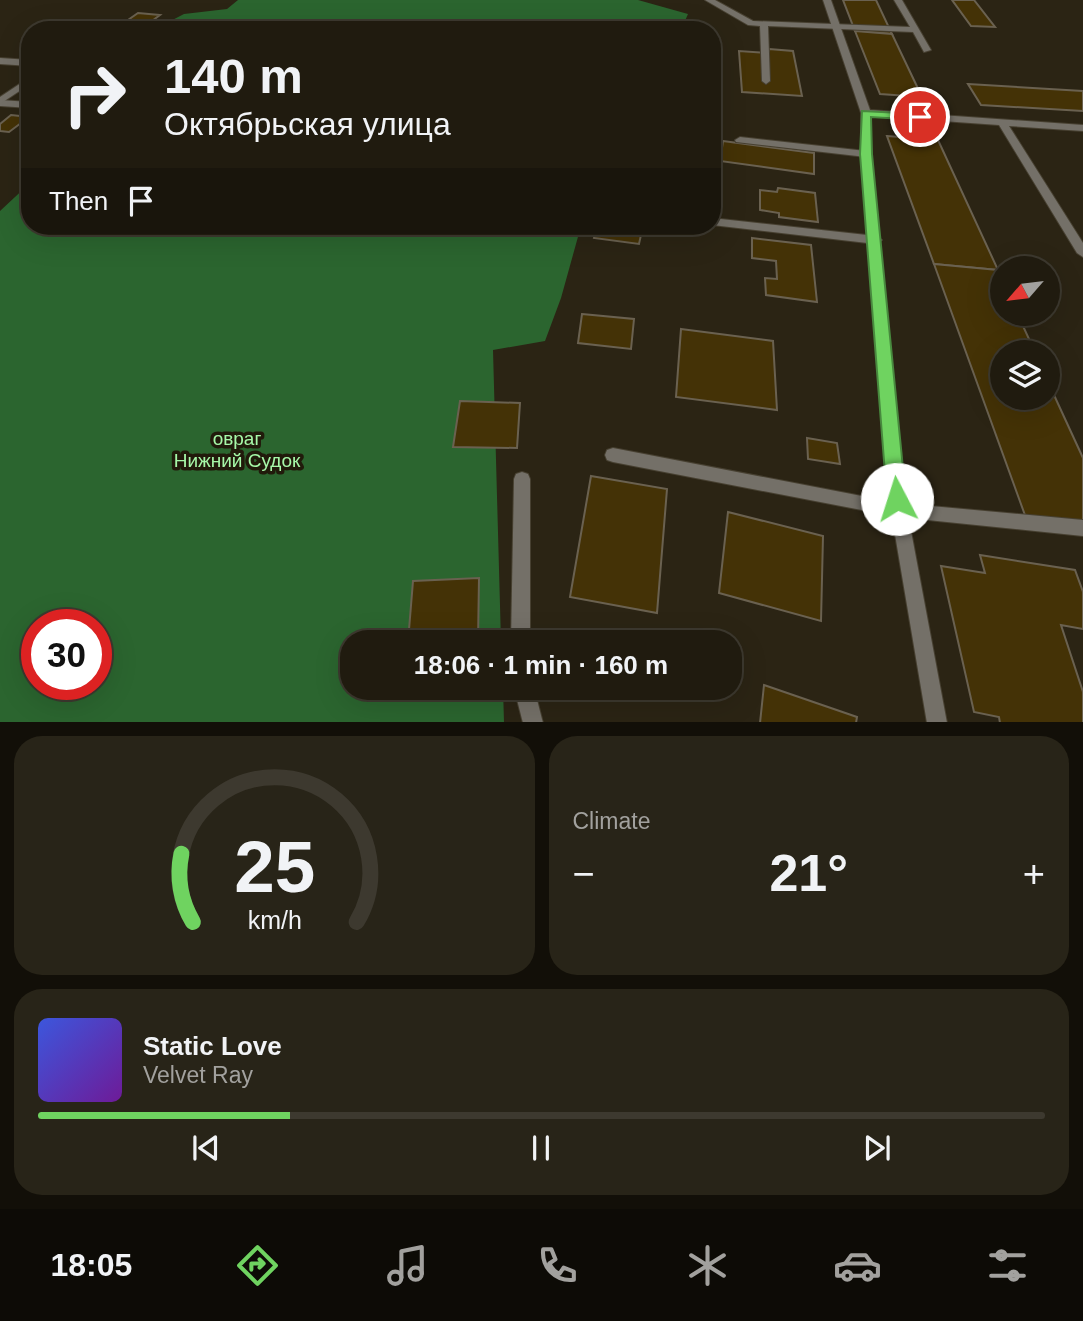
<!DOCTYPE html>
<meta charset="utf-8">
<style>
:root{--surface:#201b0f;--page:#282418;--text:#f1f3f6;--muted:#a2a19e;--line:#3d392f;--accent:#6fd360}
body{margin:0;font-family:Arial,sans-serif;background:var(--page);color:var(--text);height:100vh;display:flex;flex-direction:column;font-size:26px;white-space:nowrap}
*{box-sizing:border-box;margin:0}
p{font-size:23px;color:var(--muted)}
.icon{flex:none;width:38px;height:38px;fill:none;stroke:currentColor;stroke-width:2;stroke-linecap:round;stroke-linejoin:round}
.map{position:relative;height:722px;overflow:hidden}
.panel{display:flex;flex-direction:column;gap:14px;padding:14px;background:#120f08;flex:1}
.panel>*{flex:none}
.top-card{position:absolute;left:21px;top:21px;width:700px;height:214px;border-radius:28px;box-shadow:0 7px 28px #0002,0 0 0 2px var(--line);background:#201b0f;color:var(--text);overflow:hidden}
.needle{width:46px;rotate:242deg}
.buttons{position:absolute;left:990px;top:256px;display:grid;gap:14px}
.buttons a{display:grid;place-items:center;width:70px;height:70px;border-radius:50%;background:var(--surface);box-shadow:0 7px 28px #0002,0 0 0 2px var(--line);font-size:35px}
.speed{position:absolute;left:21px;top:609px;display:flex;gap:14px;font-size:35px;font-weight:700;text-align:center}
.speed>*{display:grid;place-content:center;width:91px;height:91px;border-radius:50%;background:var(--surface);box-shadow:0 7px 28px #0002,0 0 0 2px var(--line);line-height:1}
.speed .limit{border:10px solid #d22;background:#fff;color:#111}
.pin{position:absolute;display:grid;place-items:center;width:60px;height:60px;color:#fff;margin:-30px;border:4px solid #fff;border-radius:50%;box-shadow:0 2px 7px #0007}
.me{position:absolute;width:77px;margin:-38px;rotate:355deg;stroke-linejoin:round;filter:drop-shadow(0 0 5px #0008)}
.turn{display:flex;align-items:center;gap:24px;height:147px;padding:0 28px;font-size:32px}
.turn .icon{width:91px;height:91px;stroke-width:2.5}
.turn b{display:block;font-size:49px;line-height:60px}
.then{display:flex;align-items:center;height:66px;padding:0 28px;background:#0003;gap:14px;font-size:26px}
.big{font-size:52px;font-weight:800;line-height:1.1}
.panel .widget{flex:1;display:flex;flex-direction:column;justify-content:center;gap:10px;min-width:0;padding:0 24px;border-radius:28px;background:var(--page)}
.panel .dial{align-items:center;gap:0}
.dial svg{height:182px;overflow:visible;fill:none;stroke:var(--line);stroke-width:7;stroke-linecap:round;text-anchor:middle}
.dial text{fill:var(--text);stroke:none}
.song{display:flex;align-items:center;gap:21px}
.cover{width:84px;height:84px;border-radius:10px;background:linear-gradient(135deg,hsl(230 70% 55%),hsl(280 70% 35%))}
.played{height:7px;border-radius:4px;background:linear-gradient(90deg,var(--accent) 25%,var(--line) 25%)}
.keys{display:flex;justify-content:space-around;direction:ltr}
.heat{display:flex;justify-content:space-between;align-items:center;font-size:38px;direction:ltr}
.panel .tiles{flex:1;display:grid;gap:14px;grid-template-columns:1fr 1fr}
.widget:last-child{grid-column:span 2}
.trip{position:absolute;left:340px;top:630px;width:402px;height:70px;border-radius:28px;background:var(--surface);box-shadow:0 7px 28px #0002,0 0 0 2px var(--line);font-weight:800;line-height:70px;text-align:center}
.tabs{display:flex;height:112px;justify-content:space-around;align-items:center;background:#0d0b06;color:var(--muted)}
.tabs .icon{width:49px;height:49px}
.tabs .current{color:var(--accent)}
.tabs b{font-size:32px;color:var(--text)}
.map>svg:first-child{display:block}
.forest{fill:#2b652f;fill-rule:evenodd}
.building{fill:#443206;stroke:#6a6150;stroke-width:2}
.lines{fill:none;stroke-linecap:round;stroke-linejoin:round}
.lane-casing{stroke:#474031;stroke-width:2}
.street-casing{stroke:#474031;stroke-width:2}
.lane{fill:#747068;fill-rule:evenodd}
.street{fill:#747068;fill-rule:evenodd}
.route{fill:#6fd360;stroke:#48893e;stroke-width:2}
.labels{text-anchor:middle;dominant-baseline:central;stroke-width:7;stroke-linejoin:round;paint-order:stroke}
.park-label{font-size:19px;fill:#a6f8a8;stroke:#211a0b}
</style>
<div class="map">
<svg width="1083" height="723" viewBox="0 0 1083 723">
<rect width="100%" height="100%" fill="#2b2414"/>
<g class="forest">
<polygon points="238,0 638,0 688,14 681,30 153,30 184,14 227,9"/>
<path d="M30,183V226H581L561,298L545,341L493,350L501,642H352V688H503L504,722H0V211ZM37,625H96V684H37Z"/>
</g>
<g class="building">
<polygon points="843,0 876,0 892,34 855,31"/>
<polygon points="952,0 974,0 995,27 971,26"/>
<polygon points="138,13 160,15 141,29 118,27"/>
<polygon points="855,31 892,34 922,97 880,94"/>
<polygon points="769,49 793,51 802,96 742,92 739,51 769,53"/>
<polygon points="968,84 1083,91 1083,111 981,105"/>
<polygon points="11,115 29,117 9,132 0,131 0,124"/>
<polygon points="887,136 938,140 998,270 934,264"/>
<polygon points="723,141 814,153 814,174 720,161"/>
<polygon points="778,188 815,193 818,222 779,217 779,213 760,210 760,190 777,192"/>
<polygon points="597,226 643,226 639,244 594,238"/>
<polygon points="752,238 811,245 817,302 766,295 765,278 777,279 776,261 752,258"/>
<polygon points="934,264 998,270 1003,281 1003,313 1017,313 1035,352 1003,352 1003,397 1048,397 1048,382 1083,458 1083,535 1030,529"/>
<polygon points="582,314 634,319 631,349 578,343"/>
<polygon points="681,329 773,341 777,410 676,397"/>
<polygon points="460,401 520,403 517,448 453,447"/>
<polygon points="807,438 837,443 840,464 808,459"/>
<polygon points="591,476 667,489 657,613 570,597"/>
<polygon points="728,512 823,536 821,621 719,593"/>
<polygon points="980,555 1075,570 1083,592 1083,629 1061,625 1083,692 1083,723 1000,723 999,717 974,712 941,566 985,573"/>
<polygon points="479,578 478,642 408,642 413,581"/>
<polygon points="764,685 857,717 856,723 760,723"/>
</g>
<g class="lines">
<g class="lane-casing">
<g id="lane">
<polygon points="705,0 715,0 753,21 910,27 894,0 902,0 931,50 924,52 913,32 768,26 770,81 766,84 762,81 760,26 748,25"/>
<polygon points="0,100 30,102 30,108 0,106"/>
<polygon points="740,137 866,151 871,154 866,157 736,142 735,140"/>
<polygon points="712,218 876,236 882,240 876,244 712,225"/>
<polygon points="613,448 898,503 1083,520 1083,536 898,517 613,462 607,460 605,455 607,450"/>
</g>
</g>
<g class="street-casing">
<g id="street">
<polygon points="823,0 831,0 870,110 1083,125 1083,131 1009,126 1083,243 1083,257 1077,253 999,125 871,116 871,154 905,499 947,723 927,723 889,499 861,154 861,113"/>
<polygon points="0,58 30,60 30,66 0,64"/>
<polygon points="30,77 30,84 0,104 0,97"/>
<polygon points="522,472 528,474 530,479 530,642 511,642 514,479 516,474"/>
<polygon points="514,688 534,688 543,723 523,723"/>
</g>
</g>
<use href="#lane" class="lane"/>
<use href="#street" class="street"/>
</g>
<polygon class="route" points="862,111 920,114 926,117 920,120 871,117 872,154 906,499 903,505 890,505 887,499 860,154"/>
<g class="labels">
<g class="park-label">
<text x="237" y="438">овраг<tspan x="237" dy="22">Нижний Судок</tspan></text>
</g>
</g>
</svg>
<div class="buttons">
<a><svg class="needle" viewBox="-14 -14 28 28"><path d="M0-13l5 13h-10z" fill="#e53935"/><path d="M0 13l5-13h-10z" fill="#a2a19e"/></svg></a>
<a><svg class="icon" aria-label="layers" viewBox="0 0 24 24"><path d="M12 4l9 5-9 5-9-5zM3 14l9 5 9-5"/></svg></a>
</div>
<div class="speed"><div class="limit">30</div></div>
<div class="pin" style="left:920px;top:117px;background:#d93025"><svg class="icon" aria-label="arrive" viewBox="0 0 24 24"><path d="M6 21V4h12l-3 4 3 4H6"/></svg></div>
<svg class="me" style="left:897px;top:499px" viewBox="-20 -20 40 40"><circle r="19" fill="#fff"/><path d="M0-13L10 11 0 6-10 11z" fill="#6fd360"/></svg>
<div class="trip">18:06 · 1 min · 160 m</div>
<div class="top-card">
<div class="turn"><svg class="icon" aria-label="right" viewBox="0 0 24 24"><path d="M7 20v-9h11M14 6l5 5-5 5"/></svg><div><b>140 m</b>Октябрьская улица</div></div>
<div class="then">Then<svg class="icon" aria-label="arrive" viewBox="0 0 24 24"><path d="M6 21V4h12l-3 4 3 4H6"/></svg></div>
</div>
</div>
<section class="panel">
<div class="tiles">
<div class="widget dial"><svg viewBox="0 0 100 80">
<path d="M14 69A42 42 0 1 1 86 69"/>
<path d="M14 69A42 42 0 0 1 9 39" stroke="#6fd360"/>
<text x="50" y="56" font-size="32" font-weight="700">25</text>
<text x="50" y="72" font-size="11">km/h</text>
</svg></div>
<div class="widget"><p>Climate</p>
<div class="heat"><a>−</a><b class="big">21°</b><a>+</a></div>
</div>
<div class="widget">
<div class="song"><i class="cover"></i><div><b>Static Love</b><p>Velvet Ray</p></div></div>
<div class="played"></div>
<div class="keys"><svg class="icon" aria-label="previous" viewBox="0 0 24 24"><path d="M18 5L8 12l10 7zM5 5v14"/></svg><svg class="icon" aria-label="pause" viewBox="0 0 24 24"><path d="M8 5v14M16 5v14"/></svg><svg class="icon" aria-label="next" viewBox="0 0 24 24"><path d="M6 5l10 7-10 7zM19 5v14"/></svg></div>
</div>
</div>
</section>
<nav class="tabs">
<b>18:05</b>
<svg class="icon current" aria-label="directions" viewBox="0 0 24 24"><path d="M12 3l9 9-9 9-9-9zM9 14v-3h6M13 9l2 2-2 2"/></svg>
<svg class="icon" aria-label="music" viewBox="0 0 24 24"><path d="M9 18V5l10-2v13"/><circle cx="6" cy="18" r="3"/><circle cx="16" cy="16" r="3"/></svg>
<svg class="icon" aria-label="phone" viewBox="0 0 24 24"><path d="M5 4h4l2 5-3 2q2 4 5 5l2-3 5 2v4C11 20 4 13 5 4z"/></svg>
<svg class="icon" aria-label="climate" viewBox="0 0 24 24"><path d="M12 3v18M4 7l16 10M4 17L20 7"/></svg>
<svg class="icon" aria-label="car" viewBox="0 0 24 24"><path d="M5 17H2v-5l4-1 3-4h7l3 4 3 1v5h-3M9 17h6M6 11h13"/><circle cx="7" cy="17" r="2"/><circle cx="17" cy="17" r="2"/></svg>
<svg class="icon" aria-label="filters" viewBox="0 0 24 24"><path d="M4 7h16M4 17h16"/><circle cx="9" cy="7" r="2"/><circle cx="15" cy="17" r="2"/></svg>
</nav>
